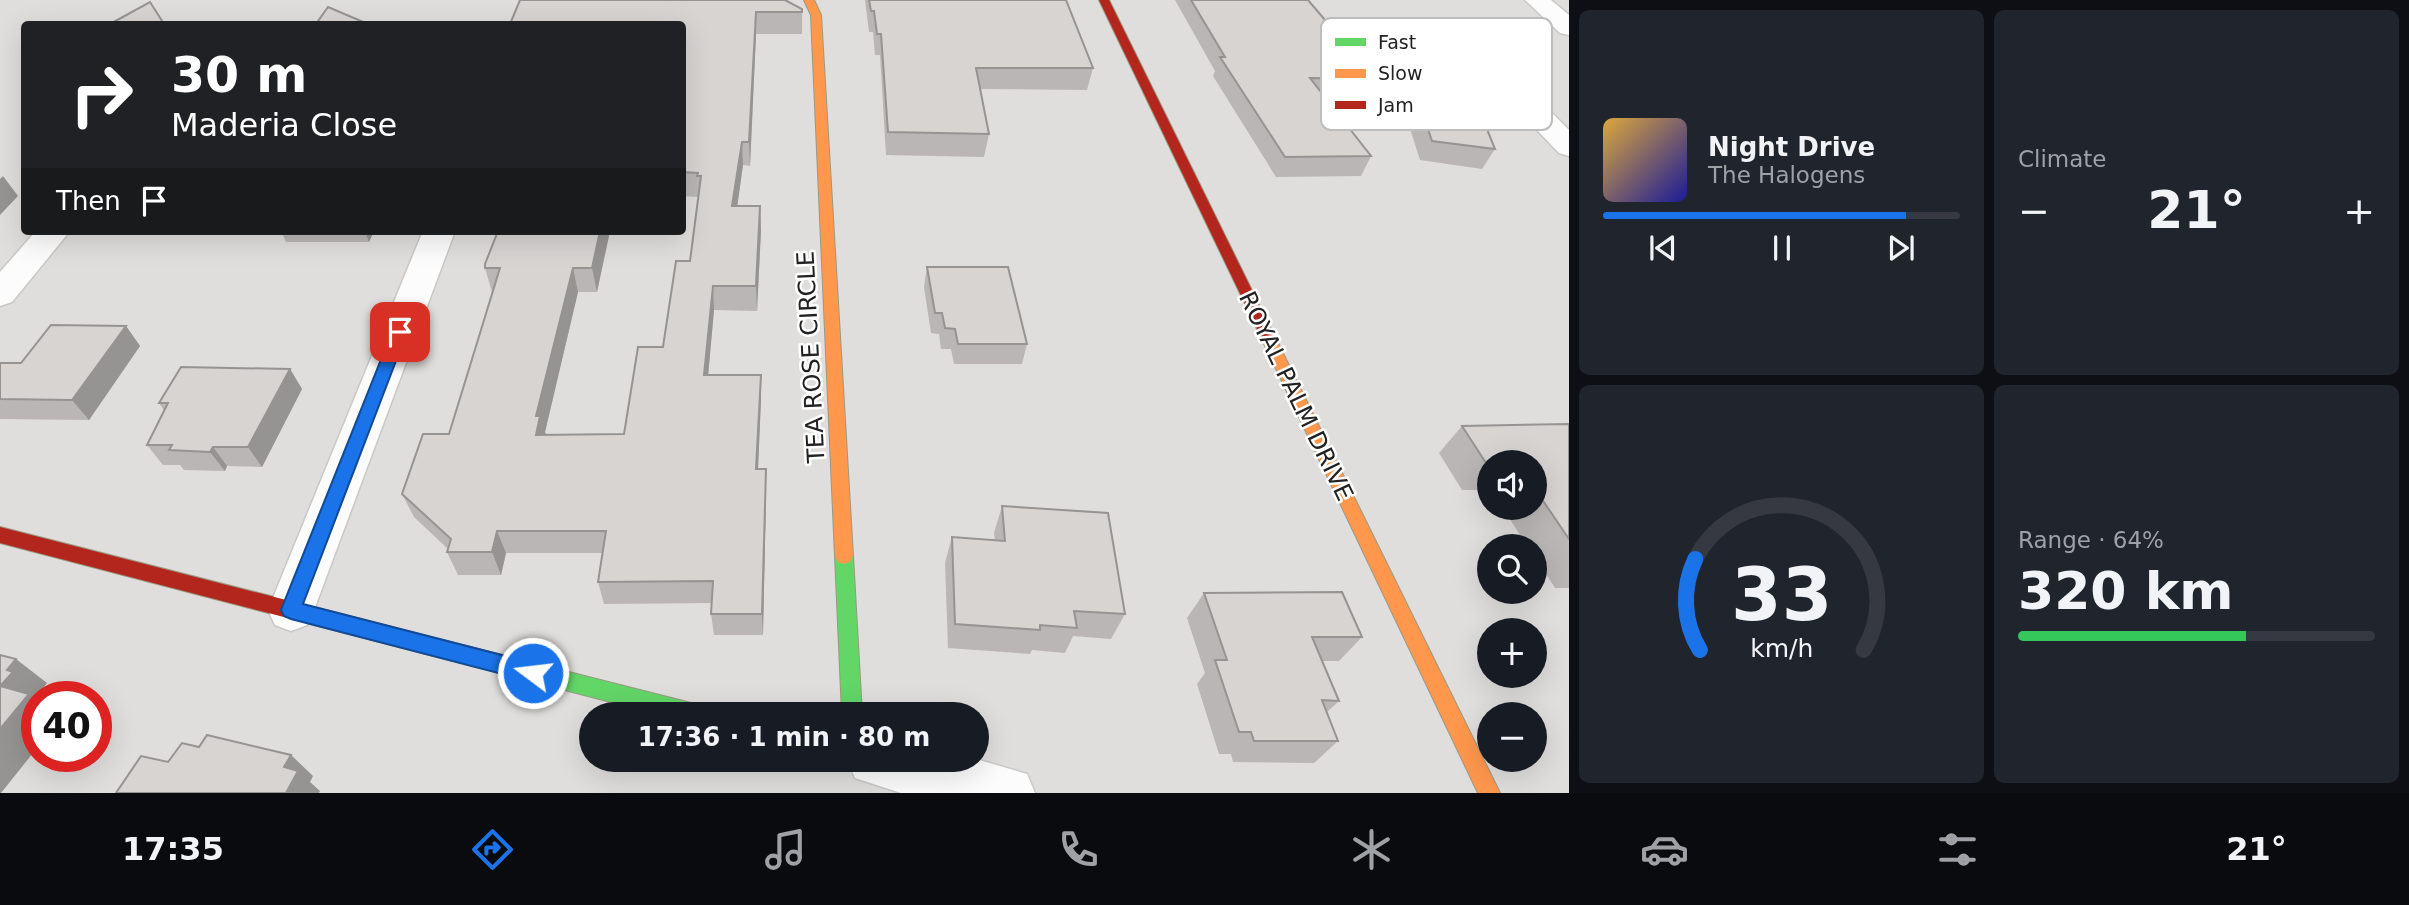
<!DOCTYPE html>
<meta charset="utf-8">
<style>
:root{--surface:#171b24;--page:#20242c;--text:#f1f3f6;--muted:#9ea1a6;--line:#363941;--accent:#1a73e8}
body{margin:0;font-family:"DejaVu Sans",sans-serif;background:var(--page);color:var(--text);height:100vh;display:flex;flex-direction:column;font-size:26px;white-space:nowrap}
*{box-sizing:border-box;margin:0}
p{font-size:23px;color:var(--muted)}
.icon{flex:none;width:38px;height:38px;fill:none;stroke:currentColor;stroke-width:2;stroke-linecap:round;stroke-linejoin:round}
.map{position:relative;flex:1;overflow:hidden}
.side{display:flex;flex-direction:column;gap:10px;padding:10px;background:#0d0f14;width:840px}
.side>*{flex:none}
.banner{position:absolute;left:21px;top:21px;width:665px;height:214px;border-radius:7px;box-shadow:0 7px 28px #0002;background:#202124;color:#fff;overflow:hidden}
.controls{position:absolute;left:1477px;top:450px;display:grid;gap:14px}
.controls a{display:grid;place-items:center;width:70px;height:70px;border-radius:50%;background:var(--surface);box-shadow:0 7px 28px #0002;font-size:35px}
.speed{position:absolute;left:21px;top:681px;display:flex;gap:14px;font-size:35px;font-weight:700;text-align:center}
.speed>*{display:grid;place-content:center;width:91px;height:91px;border-radius:50%;background:var(--surface);box-shadow:0 7px 28px #0002;line-height:1}
.speed .limit{border:10px solid #d22;background:#fff;color:#111}
.pin{position:absolute;display:grid;place-items:center;width:60px;height:60px;color:#fff;margin:-30px;border-radius:14px;box-shadow:0 4px 10px #0006}
.me{position:absolute;width:77px;margin:-38px;rotate:285deg;stroke-linejoin:round;filter:drop-shadow(0 0 5px #0008)}
.turn{display:flex;align-items:center;gap:24px;height:147px;padding:0 35px;font-size:32px}
.turn .icon{width:91px;height:91px;stroke-width:2.5}
.turn b{display:block;font-size:49px;line-height:60px}
.then{display:flex;align-items:center;height:66px;padding:0 35px;background:#0003;gap:14px;font-size:26px}
.big{font-size:52px;font-weight:800;line-height:1.1}
.side .widget{flex:1;display:flex;flex-direction:column;justify-content:center;gap:10px;min-width:0;padding:0 24px;border-radius:10px;background:var(--page)}
.side .dial{align-items:center;gap:0}
.dial svg{height:182px;overflow:visible;fill:none;stroke:var(--line);stroke-width:7;stroke-linecap:round;text-anchor:middle}
.dial text{fill:var(--text);stroke:none}
.song{display:flex;align-items:center;gap:21px}
.cover{width:84px;height:84px;border-radius:10px;background:linear-gradient(135deg,hsl(40 70% 55%),hsl(240 70% 35%))}
.played{height:7px;border-radius:4px;background:linear-gradient(90deg,var(--accent) 85%,var(--line) 85%)}
.keys{display:flex;justify-content:space-around;direction:ltr}
.heat{display:flex;justify-content:space-between;align-items:center;font-size:38px;direction:ltr}
.charge{height:10px;border-radius:5px;background:linear-gradient(90deg,#34c759 64%,var(--line) 0)}
.side .tiles{flex:1;display:grid;gap:10px;grid-template-columns:repeat(2,1fr)}
.trip{position:absolute;left:579px;top:702px;width:410px;height:70px;border-radius:35px;background:var(--surface);box-shadow:0 7px 28px #0002;font-weight:800;line-height:70px;text-align:center}
.menu{display:flex;height:112px;justify-content:space-around;align-items:center;background:#090b0e;color:var(--muted)}
.menu .icon{width:49px;height:49px}
.menu .selected{color:var(--accent)}
.menu b{font-size:32px;color:var(--text)}
main{display:flex;flex:1;min-height:0}
.map>svg:first-child{display:block}
.residential{fill:#dfdedc;fill-rule:evenodd}
.lines{fill:none;stroke-linecap:round;stroke-linejoin:round}
.street-casing{stroke:#c9c8c7;stroke-width:3}
.fast-casing{stroke:#999a82;stroke-width:2}
.slow-casing{stroke:#999a82;stroke-width:2}
.jam-casing{stroke:#999a82;stroke-width:2}
.street{fill:#fdfcfc;fill-rule:evenodd}
.fast{fill:#63d668;fill-rule:evenodd}
.slow{fill:#ff974d;fill-rule:evenodd}
.jam{fill:#b3261e;fill-rule:evenodd}
.wall{fill:#b9b6b5}
.shaded-wall{fill:#969493}
.building{fill:#d7d4d2;stroke:#969493;stroke-width:2}
.route{fill:#1a73e8;stroke:#114b97;stroke-width:2}
.labels{text-anchor:middle;dominant-baseline:central;stroke-width:5;stroke-linejoin:round;paint-order:stroke}
.street-label{font-size:24px;fill:#222;stroke:#fff}
.key{fill:#fff;stroke:#bdbdbd;stroke-width:2}
.key-label{font-size:19px;fill:#222}
</style>
<main>
<div class="map">
<svg width="1569" height="793" viewBox="0 0 1569 793">
<rect width="100%" height="100%" fill="#f0eeeb"/>
<path class="residential" d="M0,0H1569V793H0ZM24,24H682V231H24ZM1489,462H1535V508H1489ZM1489,546H1535V592H1489ZM1489,630H1535V676H1489ZM37,696H96V756H37ZM592,714H976V760H592ZM1489,714H1535V760H1489Z"/>
<g class="lines">
<g class="street-casing">
<g id="street">
<polygon points="1525,0 1551,0 1569,15 1569,35 1560,33"/>
<polygon points="1496,64 1505,66 1569,130 1569,156 1559,153 1487,78 1483,72 1487,66"/>
<polygon points="36,231 70,231 12,302 0,306 0,272"/>
<polygon points="423,231 455,231 314,610 307,625 291,631 275,625 268,610"/>
<polygon points="976,759 1027,774 1035,793 901,793 855,778 847,760"/>
</g>
</g>
<g class="fast-casing">
<g id="fast">
<polygon points="844,548 850,550 853,556 862,714 842,714 835,556 838,550"/>
<polygon points="372,622 695,704 702,707 705,714 657,714 372,640 365,637 362,631 365,625"/>
</g>
</g>
<g class="slow-casing">
<g id="slow">
<polygon points="804,0 814,0 821,15 853,556 850,562 844,564 838,562 835,556 811,15"/>
<polygon points="1266,328 1273,333 1500,793 1478,793 1259,333"/>
</g>
</g>
<g class="jam-casing">
<g id="jam">
<polygon points="1099,0 1109,0 1273,333 1271,337 1261,337 1259,333"/>
<polygon points="0,527 372,622 379,625 382,631 379,637 372,640 0,543"/>
</g>
</g>
<use href="#street" class="street"/>
<use href="#fast" class="fast"/>
<use href="#slow" class="slow"/>
<use href="#jam" class="jam"/>
</g>
<g class="wall">
<polygon points="865,0 1066,0 1093,68 1087,90 980,89 989,134 984,157 886,155 880,55 875,55 873,32 869,32"/>
<polygon points="1175,0 1308,0 1325,20 1423,79 1412,98 1326,97 1371,156 1361,176 1276,177 1213,76 1215,71"/>
<polygon points="802,9 802,34 756,34 750,166 743,165 737,206 760,206 761,230 757,311 714,310 708,375 761,399 758,469 766,492 763,635 714,635 711,614 712,603 604,604 598,582 602,553 506,553 501,575 458,575 447,552 448,549 414,517 402,494 449,434 492,292 485,268 610,231 597,292 578,292 545,432 546,434 624,434 663,347 690,261 698,197 682,196 682,24 510,24"/>
<polygon points="1418,99 1495,149 1482,169 1420,160 1407,119"/>
<polygon points="281,231 374,231 369,242 286,242"/>
<polygon points="927,267 1027,344 1022,364 954,364 951,349 941,349 939,334 931,333 924,287"/>
<polygon points="126,326 140,346 89,420 0,419 0,363 21,363"/>
<polygon points="290,369 302,389 262,467 227,466 225,471 184,470 180,465 163,465 147,445 164,410 159,403"/>
<polygon points="1569,424 1569,588 1555,588 1535,557 1535,546 1527,546 1503,508 1535,508 1535,462 1489,462 1489,490 1462,490 1439,453 1462,426"/>
<polygon points="1002,506 1125,614 1111,639 1073,636 1065,653 1032,650 1030,654 948,648 945,563 952,537 995,540 994,533"/>
<polygon points="1204,593 1362,637 1339,661 1322,661 1339,701 1327,712 1338,741 1314,763 1233,762 1231,754 1219,754 1197,684 1205,673 1187,618"/>
</g>
<g class="shaded-wall">
<polygon points="756,12 756,34 750,166 749,142"/>
<polygon points="742,142 743,165 734,230 732,206"/>
<polygon points="3,176 18,196 0,215 0,179"/>
<polygon points="760,206 761,230 757,311 756,286"/>
<polygon points="365,231 374,231 369,242"/>
<polygon points="600,231 610,231 597,292 592,268"/>
<polygon points="573,268 578,292 545,432 547,440 536,435 536,416"/>
<polygon points="713,286 714,310 706,399 704,375"/>
<polygon points="126,326 140,346 89,420 72,400"/>
<polygon points="290,369 302,389 262,467 248,447"/>
<polygon points="761,375 761,399 757,492 756,469"/>
<polygon points="213,447 227,466 225,471 210,452"/>
<polygon points="766,469 766,492 763,635 762,614"/>
<polygon points="497,531 506,553 501,575 492,552"/>
<polygon points="16,659 47,683 40,692 45,695 43,696 37,696 37,748 1,793 0,793 0,686 7,670"/>
<polygon points="291,755 313,776 310,782 320,791 319,793 286,793 284,767"/>
</g>
<g class="building">
<polygon points="520,0 785,0 802,9 802,12 756,12 749,142 742,142 732,206 760,206 756,286 713,286 704,375 761,375 756,469 766,469 762,614 711,614 713,581 598,582 606,531 497,531 492,552 447,552 451,539 402,494 423,434 449,434 500,268 485,268 485,264 498,231 600,231 592,268 573,268 536,416 540,416 536,435 624,434 638,347 663,347 676,261 690,261 701,176 697,176 698,173 682,172 682,24 510,24"/>
<polygon points="869,0 1066,0 1093,68 976,68 989,134 888,132 881,34 877,34 874,11 871,11"/>
<polygon points="1191,0 1308,0 1325,20 1374,20 1423,79 1310,78 1371,156 1285,157 1220,57 1225,57"/>
<polygon points="150,2 164,24 110,24"/>
<polygon points="328,7 368,24 316,24"/>
<polygon points="1418,99 1478,107 1495,149 1432,141"/>
<polygon points="927,267 1008,267 1027,344 958,344 955,329 945,328 942,313 935,313"/>
<polygon points="51,325 126,326 72,400 0,399 0,363 21,363"/>
<polygon points="181,367 290,369 248,447 213,447 210,452 169,450 172,445 147,445 168,403 159,403"/>
<polygon points="1569,424 1569,539 1535,489 1535,462 1489,462 1489,463 1486,463 1462,426"/>
<polygon points="1002,506 1108,513 1125,614 1074,611 1077,628 1040,625 1040,630 955,624 952,537 1005,541"/>
<polygon points="1342,592 1362,637 1312,637 1339,701 1322,700 1338,741 1254,741 1251,732 1239,732 1215,660 1227,660 1204,593"/>
<polygon points="0,655 16,659 7,670 13,672 0,686 29,694 0,729"/>
<polygon points="207,735 291,755 284,767 298,771 286,793 116,793 141,756 168,762 182,743 199,747"/>
</g>
<polygon class="route" points="400,327 407,332 303,604 533,663 541,666 543,673 541,679 533,682 291,619 284,616 281,610 392,332"/>
<g class="labels">
<g class="street-label">
<text transform="translate(811 357) rotate(-93)">TEA ROSE CIRCLE</text>
<text transform="translate(1296 396) rotate(64)">ROYAL PALM DRIVE</text>
</g>
</g>
<rect x="1321" y="18" width="231" height="112" rx="10" class="key"/>
<rect x="1335" y="38" width="31" height="8" fill="#63d668"/>
<rect x="1335" y="69" width="31" height="9" fill="#ff974d"/>
<rect x="1335" y="101" width="31" height="8" fill="#b3261e"/>
<g class="key-label">
<text x="1378" y="49">Fast</text>
<text x="1378" y="80">Slow</text>
<text x="1378" y="112">Jam</text>
</g>
</svg>
<div class="controls">
<a><svg class="icon" aria-label="sound" viewBox="0 0 24 24"><path d="M4 9h4l5-4v14l-5-4H4zM17 9q2 3 0 6"/></svg></a>
<a><svg class="icon" aria-label="search" viewBox="0 0 24 24"><circle cx="10" cy="10" r="6"/><path d="M15 15l6 6"/></svg></a>
<a>+</a>
<a>−</a>
</div>
<div class="speed"><div class="limit">40</div></div>
<div class="pin" style="left:400px;top:332px;background:#d93025"><svg class="icon" aria-label="arrive" viewBox="0 0 24 24"><path d="M6 21V4h12l-3 4 3 4H6"/></svg></div>
<svg class="me" style="left:533px;top:673px" viewBox="-20 -20 40 40"><circle r="17" fill="#1a73e8" stroke="#fff" stroke-width="3"/><path d="M0-11L8 9 0 5-8 9z" fill="#fff"/></svg>
<div class="trip">17:36 · 1 min · 80 m</div>
<div class="banner">
<div class="turn"><svg class="icon" aria-label="right" viewBox="0 0 24 24"><path d="M7 20v-9h11M14 6l5 5-5 5"/></svg><div><b>30 m</b>Maderia Close</div></div>
<div class="then">Then<svg class="icon" aria-label="arrive" viewBox="0 0 24 24"><path d="M6 21V4h12l-3 4 3 4H6"/></svg></div>
</div>
</div>
<section class="side">
<div class="tiles">
<div class="widget">
<div class="song"><i class="cover"></i><div><b>Night Drive</b><p>The Halogens</p></div></div>
<div class="played"></div>
<div class="keys"><svg class="icon" aria-label="previous" viewBox="0 0 24 24"><path d="M18 5L8 12l10 7zM5 5v14"/></svg><svg class="icon" aria-label="pause" viewBox="0 0 24 24"><path d="M8 5v14M16 5v14"/></svg><svg class="icon" aria-label="next" viewBox="0 0 24 24"><path d="M6 5l10 7-10 7zM19 5v14"/></svg></div>
</div>
<div class="widget"><p>Climate</p>
<div class="heat"><a>−</a><b class="big">21°</b><a>+</a></div>
</div>
<div class="widget dial"><svg viewBox="0 0 100 80">
<path d="M14 69A42 42 0 1 1 86 69"/>
<path d="M14 69A42 42 0 0 1 12 29" stroke="#1a73e8"/>
<text x="50" y="56" font-size="32" font-weight="700">33</text>
<text x="50" y="72" font-size="11">km/h</text>
</svg></div>
<div class="widget"><p>Range · 64%</p><b class="big">320 km</b><div class="charge"></div></div>
</div>
</section>
</main>
<nav class="menu">
<b>17:35</b>
<svg class="icon selected" aria-label="directions" viewBox="0 0 24 24"><path d="M12 3l9 9-9 9-9-9zM9 14v-3h6M13 9l2 2-2 2"/></svg>
<svg class="icon" aria-label="music" viewBox="0 0 24 24"><path d="M9 18V5l10-2v13"/><circle cx="6" cy="18" r="3"/><circle cx="16" cy="16" r="3"/></svg>
<svg class="icon" aria-label="phone" viewBox="0 0 24 24"><path d="M5 4h4l2 5-3 2q2 4 5 5l2-3 5 2v4C11 20 4 13 5 4z"/></svg>
<svg class="icon" aria-label="climate" viewBox="0 0 24 24"><path d="M12 3v18M4 7l16 10M4 17L20 7"/></svg>
<svg class="icon" aria-label="car" viewBox="0 0 24 24"><path d="M5 17H2v-5l4-1 3-4h7l3 4 3 1v5h-3M9 17h6M6 11h13"/><circle cx="7" cy="17" r="2"/><circle cx="17" cy="17" r="2"/></svg>
<svg class="icon" aria-label="filters" viewBox="0 0 24 24"><path d="M4 7h16M4 17h16"/><circle cx="9" cy="7" r="2"/><circle cx="15" cy="17" r="2"/></svg>
<b>21°</b>
</nav>
